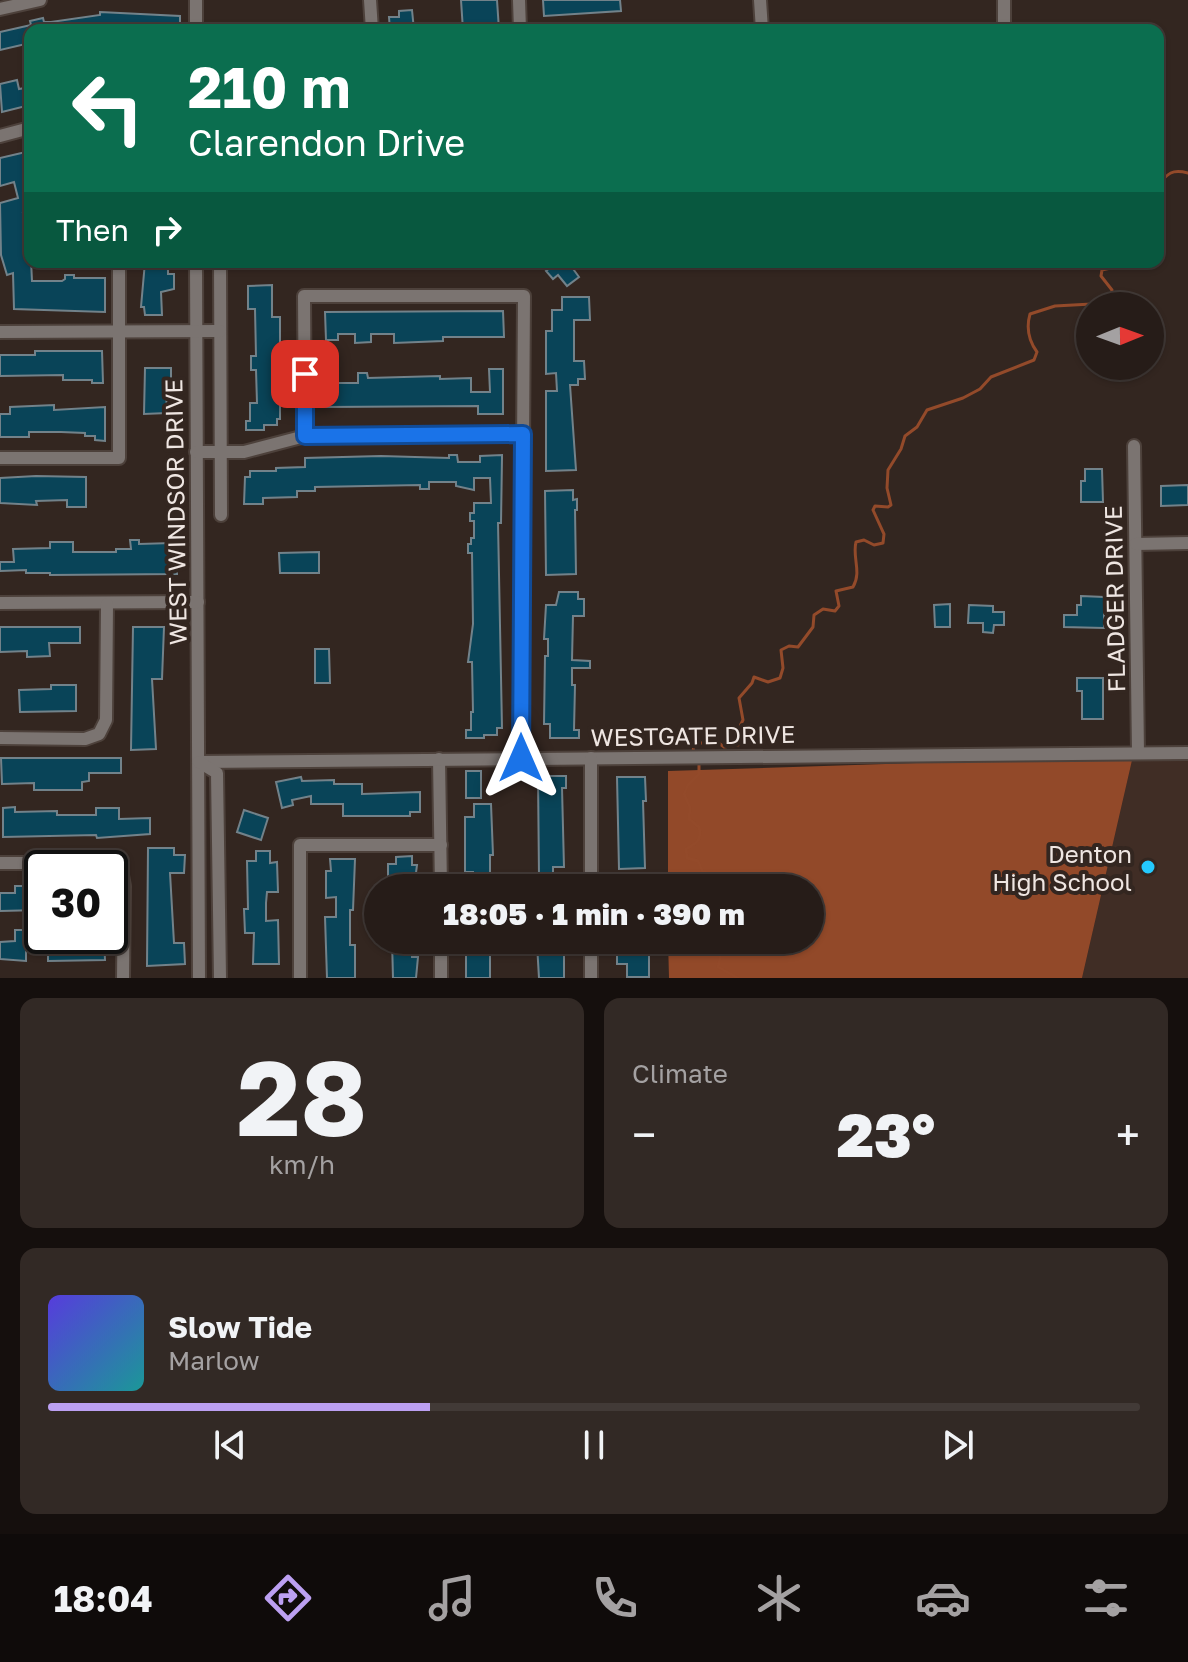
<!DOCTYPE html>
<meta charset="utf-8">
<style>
:root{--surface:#261c18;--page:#322925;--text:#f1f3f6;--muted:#a4a1a2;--line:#423a37;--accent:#bca0f2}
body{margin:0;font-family:"Golos Text",sans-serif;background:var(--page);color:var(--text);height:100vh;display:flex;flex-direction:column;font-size:30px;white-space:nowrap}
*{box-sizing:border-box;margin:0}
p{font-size:26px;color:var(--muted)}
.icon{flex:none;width:44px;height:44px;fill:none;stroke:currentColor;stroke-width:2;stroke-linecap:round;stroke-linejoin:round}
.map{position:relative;height:978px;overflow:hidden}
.side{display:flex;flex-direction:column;gap:20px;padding:20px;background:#150f0d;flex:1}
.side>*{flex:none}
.banner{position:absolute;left:24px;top:24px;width:1140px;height:244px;border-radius:16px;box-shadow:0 2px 6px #0004,0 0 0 2px var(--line);background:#0b6e4f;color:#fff;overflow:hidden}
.needle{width:52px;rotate:89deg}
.controls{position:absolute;left:1076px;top:292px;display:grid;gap:16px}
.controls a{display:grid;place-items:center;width:88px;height:88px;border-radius:50%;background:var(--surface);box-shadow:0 2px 6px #0004,0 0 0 2px var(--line);font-size:40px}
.speed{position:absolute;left:24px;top:850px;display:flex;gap:16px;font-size:40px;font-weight:700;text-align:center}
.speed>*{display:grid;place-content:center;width:104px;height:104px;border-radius:50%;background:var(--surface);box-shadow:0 2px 6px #0004,0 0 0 2px var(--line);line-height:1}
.speed .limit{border:4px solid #111;border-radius:12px;background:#fff;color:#111}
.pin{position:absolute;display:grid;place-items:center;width:68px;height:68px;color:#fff;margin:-34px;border-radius:16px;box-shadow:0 4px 12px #0006}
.me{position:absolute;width:88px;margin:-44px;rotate:0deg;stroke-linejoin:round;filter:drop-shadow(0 0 6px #0008)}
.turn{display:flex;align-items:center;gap:28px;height:168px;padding:0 32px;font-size:36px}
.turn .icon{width:104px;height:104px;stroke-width:2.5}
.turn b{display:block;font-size:56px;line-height:68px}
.then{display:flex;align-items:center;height:76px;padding:0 32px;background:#0003;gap:16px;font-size:30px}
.big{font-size:60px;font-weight:800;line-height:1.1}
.side .card{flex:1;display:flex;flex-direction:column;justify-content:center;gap:12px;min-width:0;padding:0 28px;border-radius:16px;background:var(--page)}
.side .dial{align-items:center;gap:0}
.dial b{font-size:104px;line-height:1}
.song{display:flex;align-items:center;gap:24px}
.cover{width:96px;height:96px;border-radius:12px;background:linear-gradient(135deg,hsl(250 70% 55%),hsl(180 70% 35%))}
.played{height:8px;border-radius:4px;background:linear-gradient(90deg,var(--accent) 35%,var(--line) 35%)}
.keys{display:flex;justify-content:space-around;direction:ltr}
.heat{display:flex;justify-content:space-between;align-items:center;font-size:44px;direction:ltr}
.side .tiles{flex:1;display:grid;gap:20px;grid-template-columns:1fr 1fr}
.card:last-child{grid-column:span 2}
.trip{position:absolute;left:364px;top:874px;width:460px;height:80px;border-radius:40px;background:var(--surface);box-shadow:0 2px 6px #0004,0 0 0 2px var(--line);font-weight:800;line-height:80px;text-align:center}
.menu{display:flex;height:128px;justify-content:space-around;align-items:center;background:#0f0b0a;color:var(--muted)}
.menu .icon{width:56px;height:56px}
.menu .active{color:var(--accent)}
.menu b{font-size:36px;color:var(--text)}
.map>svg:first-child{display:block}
.built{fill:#402d25}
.forest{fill:#924929}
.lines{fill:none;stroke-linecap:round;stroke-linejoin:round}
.stream{stroke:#934a2a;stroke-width:3}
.building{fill:#094458;stroke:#72828a;stroke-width:2}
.minor-casing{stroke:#4d413b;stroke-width:16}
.minor{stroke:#7b7471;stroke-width:12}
.route-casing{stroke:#114b97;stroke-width:20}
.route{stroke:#1a73e8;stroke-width:14}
.poi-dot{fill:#24c9fe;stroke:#332620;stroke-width:3}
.labels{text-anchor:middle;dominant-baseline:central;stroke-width:8;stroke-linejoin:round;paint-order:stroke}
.street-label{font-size:24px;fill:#efe6e2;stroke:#332620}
.poi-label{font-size:24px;fill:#efe6e2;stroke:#332620;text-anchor:end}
</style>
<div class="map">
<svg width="1188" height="978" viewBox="0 0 1188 978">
<rect width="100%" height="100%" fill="#332620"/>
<polygon class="built" points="1133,756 1188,756 1188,978 1082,978"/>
<polygon class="forest" points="1133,756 1082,978 669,978 668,940 810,940 810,888 668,888 668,771"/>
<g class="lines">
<g class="stream">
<path d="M1158,185C1168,173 1172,169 1188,173"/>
<path d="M693,752L694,744L716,741L724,747L738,745L739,739L736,734L743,720L739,698L752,683L754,677L768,682L780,678L783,668L781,650L789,646L798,647L813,627L814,615L823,609L835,611L839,606L836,591L853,587C862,572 852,557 856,542L864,540L874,545L883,543L884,534L873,510L875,506L888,507L891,505L887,488L888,470L901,449L905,436L917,427L927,410L963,398L980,389L991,377L1034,360L1037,352C1029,341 1026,328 1030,314L1055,306L1110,303L1112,290L1101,276L1102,270L1137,262"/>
<path d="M699,765V774L688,785L684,794L690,807L689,819L699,827C702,840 697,843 686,849L687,858L698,861L703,872C716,875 724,872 727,888"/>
<polyline points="719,940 721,954 718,967 738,978"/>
</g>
</g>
<g class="building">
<polygon points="461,0 497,0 499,30 463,30"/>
<polygon points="543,0 620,0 621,11 544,16"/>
<polygon points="412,10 414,30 390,30 389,17 399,17 399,11"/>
<polygon points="100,12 180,16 180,30 28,30 30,43 0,50 0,32 31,25 30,21 43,18 44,22 51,22 100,15"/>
<polygon points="17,80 19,89 30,87 30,105 2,112 0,84"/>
<polygon points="30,151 30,212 23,213 30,239 32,281 62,281 65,279 65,275 74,275 74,278 105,278 105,312 14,309 13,273 7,275 1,255 0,203 18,198 14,182 0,186 0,158"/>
<polygon points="145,262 168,262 168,274 174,274 174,289 161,292 162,315 145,315 144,307 141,307"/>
<polygon points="558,262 568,262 579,277 567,286 558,275 553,279 546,271"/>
<polygon points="272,285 272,317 280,317 280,419 277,419 277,425 264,425 264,430 246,430 246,421 250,421 250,403 257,403 256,370 251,370 251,356 256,356 255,309 248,309 248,286"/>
<polygon points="562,297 589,297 590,320 574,320 574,361 584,361 585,379 578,379 578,385 570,385 576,470 546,471 546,391 557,391 556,373 546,374 546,331 552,331 552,310 562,310"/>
<polygon points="503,311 504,337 443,337 443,341 394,343 394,334 371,334 371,342 355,343 355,334 338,334 338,340 326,340 325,312"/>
<polygon points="35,351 102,351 103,383 92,383 92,380 63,380 63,375 0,376 0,355 35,355"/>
<polygon points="145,368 171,368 171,389 166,389 167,413 144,414"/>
<polygon points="489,369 503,369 503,414 478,414 478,406 324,407 324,379 336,379 336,383 358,383 358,373 367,373 368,378 440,376 440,379 471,378 471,392 490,392"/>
<polygon points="54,405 54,410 105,407 105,441 95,440 95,436 85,436 85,433 61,432 29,432 29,437 0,437 0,414 10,414 10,407"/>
<polygon points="449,455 457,455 458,462 480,462 480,456 502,455 502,458 501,523 498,523 502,728 497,728 497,735 484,735 484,738 466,738 466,730 471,730 471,712 473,712 472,662 468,662 473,624 472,553 468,553 468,544 471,544 471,538 474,538 474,521 470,521 470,513 474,513 474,503 491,503 490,478 474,478 474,490 456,486 456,482 429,482 429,489 420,489 420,485 315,487 315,491 297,491 297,497 263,498 263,504 244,504 245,477 250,477 250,471 276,471 276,468 305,467 305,458 381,456 449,458"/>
<polygon points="1085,469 1102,469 1103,502 1081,502 1081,481 1085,481"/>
<polygon points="36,476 86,477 86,507 67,507 67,500 36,501 37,505 0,503 0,478"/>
<polygon points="1188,485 1188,505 1161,506 1161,486"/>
<polygon points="573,490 573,500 577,499 577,510 575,510 576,574 546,575 545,491"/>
<polygon points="130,540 139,540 139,544 172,543 172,552 177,552 177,574 50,575 50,573 26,573 26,570 0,571 0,562 14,562 13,549 50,548 50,542 73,542 73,552 116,552 116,549 131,549"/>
<polygon points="319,552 319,573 280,573 279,553"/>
<polygon points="559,592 578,592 578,599 584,599 584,616 573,616 572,660 590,661 590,668 572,668 572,685 575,685 574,730 579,730 579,738 550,738 550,724 544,724 545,656 548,656 548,639 544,639 546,605 556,605"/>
<polygon points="1081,596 1104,597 1104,628 1064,627 1064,615 1077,615 1077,605 1081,605"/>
<polygon points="950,604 950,627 935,627 934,605"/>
<polygon points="969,605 993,606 993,612 1004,612 1004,625 994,625 993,633 983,632 983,623 968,623"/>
<polygon points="0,627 80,627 80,643 49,643 50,656 27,657 27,651 0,652"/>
<polygon points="133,627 164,627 162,679 152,679 156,749 131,750"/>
<polygon points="315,649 329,649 330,683 315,683"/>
<polygon points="1077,678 1103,678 1103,719 1082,719 1082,691 1077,691"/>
<polygon points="51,685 76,685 76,711 20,712 19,690 51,689"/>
<polygon points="1,758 121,758 121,773 89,773 89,781 82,782 82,790 34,790 34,783 2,784"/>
<rect x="466" y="771" width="15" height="27"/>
<polygon points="538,776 566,776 566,788 562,788 564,867 553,867 553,888 532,888 532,876 539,876"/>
<polygon points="301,777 302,781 334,780 334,784 362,784 362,794 420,792 420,812 410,812 410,816 343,816 343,804 311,804 311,796 292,800 293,805 282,808 276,782"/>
<polygon points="617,777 645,777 646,801 643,801 645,868 619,869"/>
<polygon points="474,804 491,804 493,855 490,855 490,886 474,886 473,872 465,872 465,817 474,817"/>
<polygon points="15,807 15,812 57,811 57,815 96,815 96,808 119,808 119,819 150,818 150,834 97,838 96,835 3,837 3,808"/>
<polygon points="244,810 268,818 261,840 237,832"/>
<polygon points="148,848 174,848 174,855 185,855 184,873 170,873 174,943 184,943 185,964 147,966"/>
<polygon points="256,851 270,851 270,863 277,862 278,892 267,892 266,903 266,921 278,920 279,964 253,964 254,933 245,933 244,909 248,909 247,861 256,861"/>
<polygon points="412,856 412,865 417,865 414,888 392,888 392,877 388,877 388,864 396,864 396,857"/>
<polygon points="330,859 355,859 353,910 350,910 350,945 355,945 355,978 327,978 325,917 336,917 336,897 326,898 326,871 331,871"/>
<polygon points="15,886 39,886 39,910 0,911 0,893 15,893"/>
<polygon points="15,930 39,930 39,936 104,936 105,960 48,961 48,952 26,952 26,961 0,959 0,942 15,941"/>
<polygon points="392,940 412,940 412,957 418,957 416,978 393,978"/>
<rect x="466" y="940" width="24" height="38"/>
<polygon points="617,940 644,940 644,951 649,951 649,977 627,977 627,964 617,964"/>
<polygon points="537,944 564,944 564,978 539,978"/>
</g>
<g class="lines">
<g class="minor-casing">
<g id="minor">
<polyline points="196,0 196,30"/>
<polyline points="370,0 372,30"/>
<polyline points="519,0 520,30"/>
<polyline points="760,0 762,30"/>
<polyline points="1004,0 1004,30"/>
<polyline points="0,9 40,0"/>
<polyline points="0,136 30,128"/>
<polyline points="196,262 199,978"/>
<polyline points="220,262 221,515"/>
<polyline points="0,332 220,331"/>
<polyline points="305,436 304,296 524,296 521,758"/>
<polyline points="1134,446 1138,753"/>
<polyline points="196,452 244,452 305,436 523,434"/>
<polyline points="0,458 119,458 119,262"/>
<polyline points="1136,544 1188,543"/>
<polyline points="0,603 198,602"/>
<polyline points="0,738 85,739 99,734 106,720 107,604"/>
<polyline points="439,759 441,888"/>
<polyline points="199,762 1188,753"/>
<polyline points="199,762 217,773 220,978"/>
<polyline points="0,863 110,863 121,870 124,886 123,978"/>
<polyline points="591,888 591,758"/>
<polyline points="441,940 441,978"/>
<polyline points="300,978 300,845 441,845"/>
<polyline points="591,978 591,940"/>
</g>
</g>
<use href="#minor" class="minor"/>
</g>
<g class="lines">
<g class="route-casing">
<polyline id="route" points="305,374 305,436 523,434 521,758"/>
</g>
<use href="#route" class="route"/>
</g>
<circle class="poi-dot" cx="1148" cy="867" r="8"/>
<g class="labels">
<g class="street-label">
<text transform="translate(175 512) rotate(-91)">WEST WINDSOR DRIVE</text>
<text transform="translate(1114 599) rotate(-91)">FLADGER DRIVE</text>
<text transform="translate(693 735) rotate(-1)">WESTGATE DRIVE</text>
</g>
<g class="poi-label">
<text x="1132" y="853">Denton<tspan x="1132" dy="28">High School</tspan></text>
</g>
</g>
</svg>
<div class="controls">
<a><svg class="needle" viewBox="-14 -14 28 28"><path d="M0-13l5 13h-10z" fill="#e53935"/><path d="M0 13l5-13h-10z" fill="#a4a1a2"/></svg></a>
</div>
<div class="speed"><div class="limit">30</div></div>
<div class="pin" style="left:305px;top:374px;background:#d93025"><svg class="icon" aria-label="arrive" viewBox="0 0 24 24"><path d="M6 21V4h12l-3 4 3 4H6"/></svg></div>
<svg class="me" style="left:521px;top:758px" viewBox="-20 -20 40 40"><path d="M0-17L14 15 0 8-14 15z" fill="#1a73e8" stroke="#fff" stroke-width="4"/></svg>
<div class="trip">18:05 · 1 min · 390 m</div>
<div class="banner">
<div class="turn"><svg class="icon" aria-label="left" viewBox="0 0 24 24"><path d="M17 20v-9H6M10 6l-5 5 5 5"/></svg><div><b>210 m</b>Clarendon Drive</div></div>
<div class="then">Then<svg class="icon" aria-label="right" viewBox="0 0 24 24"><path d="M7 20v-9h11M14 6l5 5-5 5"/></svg></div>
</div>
</div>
<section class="side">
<div class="tiles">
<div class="card dial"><b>28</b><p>km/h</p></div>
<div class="card"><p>Climate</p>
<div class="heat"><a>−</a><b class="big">23°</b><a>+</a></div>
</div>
<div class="card">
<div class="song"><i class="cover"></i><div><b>Slow Tide</b><p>Marlow</p></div></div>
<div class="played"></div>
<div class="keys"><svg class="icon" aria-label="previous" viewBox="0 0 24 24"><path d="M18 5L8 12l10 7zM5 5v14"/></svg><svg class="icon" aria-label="pause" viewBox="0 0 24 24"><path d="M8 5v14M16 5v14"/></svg><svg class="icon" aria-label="next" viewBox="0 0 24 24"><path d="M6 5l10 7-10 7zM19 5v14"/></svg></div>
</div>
</div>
</section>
<nav class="menu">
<b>18:04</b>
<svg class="icon active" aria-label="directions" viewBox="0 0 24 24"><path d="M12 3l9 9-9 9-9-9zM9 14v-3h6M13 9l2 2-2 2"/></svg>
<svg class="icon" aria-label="music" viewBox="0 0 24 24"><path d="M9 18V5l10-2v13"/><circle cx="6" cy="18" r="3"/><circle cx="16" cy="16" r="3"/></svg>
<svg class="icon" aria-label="phone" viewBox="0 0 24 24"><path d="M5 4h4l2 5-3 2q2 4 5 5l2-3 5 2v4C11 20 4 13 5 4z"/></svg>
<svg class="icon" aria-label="climate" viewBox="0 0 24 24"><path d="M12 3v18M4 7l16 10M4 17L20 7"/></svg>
<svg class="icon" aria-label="car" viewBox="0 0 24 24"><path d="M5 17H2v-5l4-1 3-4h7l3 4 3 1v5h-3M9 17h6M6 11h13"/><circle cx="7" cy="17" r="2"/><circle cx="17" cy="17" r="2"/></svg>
<svg class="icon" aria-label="filters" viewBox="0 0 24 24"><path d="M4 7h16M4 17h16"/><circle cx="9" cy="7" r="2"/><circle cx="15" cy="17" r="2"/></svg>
</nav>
